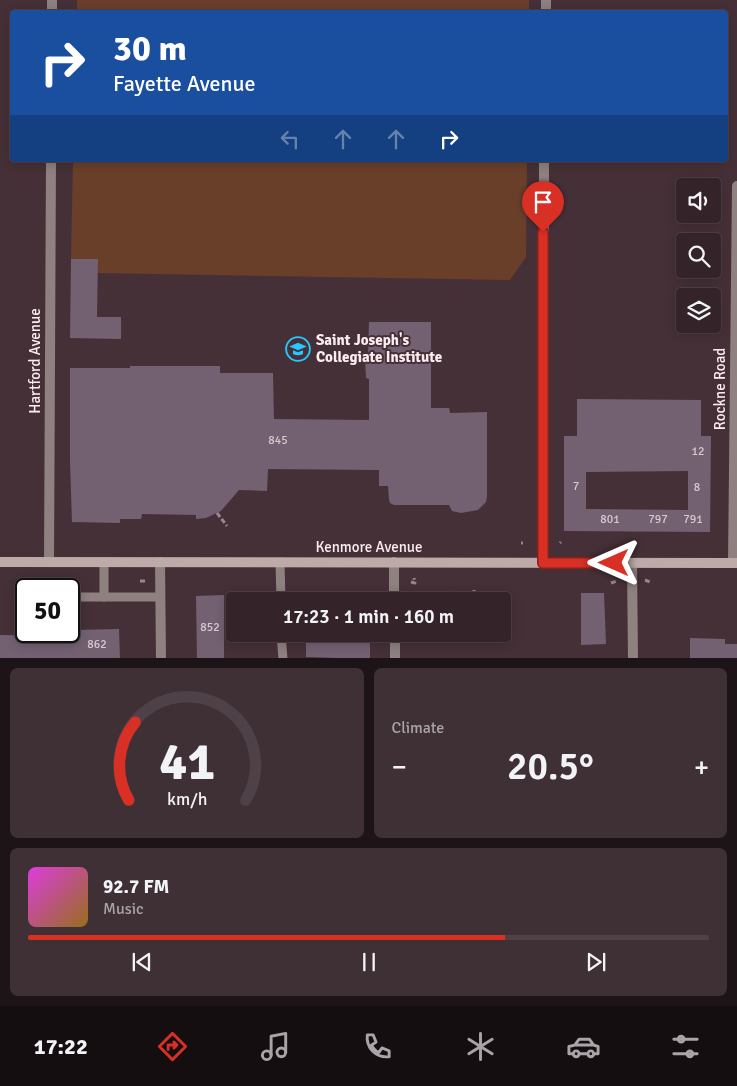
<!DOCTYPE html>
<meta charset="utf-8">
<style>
:root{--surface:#34242a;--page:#3f3036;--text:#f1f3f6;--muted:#a9a4a8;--line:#4e4147;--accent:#d93025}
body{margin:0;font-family:Signika,sans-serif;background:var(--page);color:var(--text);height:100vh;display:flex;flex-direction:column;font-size:19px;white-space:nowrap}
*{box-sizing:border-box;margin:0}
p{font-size:16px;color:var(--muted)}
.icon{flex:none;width:28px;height:28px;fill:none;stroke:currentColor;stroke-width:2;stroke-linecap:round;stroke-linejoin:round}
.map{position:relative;height:658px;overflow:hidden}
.details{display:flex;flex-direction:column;gap:10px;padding:10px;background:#1d1417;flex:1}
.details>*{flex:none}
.banner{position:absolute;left:10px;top:10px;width:718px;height:152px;border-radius:5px;box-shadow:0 2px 12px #0003,0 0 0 1px var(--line);background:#1a4fa0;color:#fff;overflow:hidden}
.tools{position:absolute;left:676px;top:178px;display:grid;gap:10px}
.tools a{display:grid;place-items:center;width:45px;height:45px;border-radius:5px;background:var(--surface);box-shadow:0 2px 12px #0003,0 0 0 1px var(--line);font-size:25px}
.speed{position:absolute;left:15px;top:578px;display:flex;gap:10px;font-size:25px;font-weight:700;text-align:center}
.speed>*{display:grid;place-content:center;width:65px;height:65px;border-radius:50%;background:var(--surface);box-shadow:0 2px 12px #0003,0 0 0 1px var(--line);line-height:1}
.speed .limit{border:2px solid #111;border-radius:8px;background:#fff;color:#111}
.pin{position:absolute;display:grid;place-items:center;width:42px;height:42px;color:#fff;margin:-51px -21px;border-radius:50% 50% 50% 0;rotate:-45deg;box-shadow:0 0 5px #0007}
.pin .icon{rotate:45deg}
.me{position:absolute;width:55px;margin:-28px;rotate:270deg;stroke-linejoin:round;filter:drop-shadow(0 0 4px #0008)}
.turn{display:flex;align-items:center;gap:18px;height:105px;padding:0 20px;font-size:22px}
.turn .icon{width:65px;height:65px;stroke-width:2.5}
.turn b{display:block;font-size:35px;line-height:42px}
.lanes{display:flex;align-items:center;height:48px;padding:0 20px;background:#0003;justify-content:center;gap:25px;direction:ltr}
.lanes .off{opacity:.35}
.big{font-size:38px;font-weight:600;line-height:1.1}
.details .tile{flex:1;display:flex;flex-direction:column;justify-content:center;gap:8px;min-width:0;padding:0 18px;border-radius:8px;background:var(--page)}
.details .dial{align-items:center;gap:0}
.dial svg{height:130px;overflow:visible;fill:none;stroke:var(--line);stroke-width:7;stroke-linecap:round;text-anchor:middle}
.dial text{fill:var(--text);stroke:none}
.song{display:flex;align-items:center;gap:15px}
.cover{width:60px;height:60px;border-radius:8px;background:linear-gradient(135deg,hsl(300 70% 55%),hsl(40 70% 35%))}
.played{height:5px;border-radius:2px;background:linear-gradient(90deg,var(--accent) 70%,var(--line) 70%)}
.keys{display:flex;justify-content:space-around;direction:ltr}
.heat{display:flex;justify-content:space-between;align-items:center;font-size:28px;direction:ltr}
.details .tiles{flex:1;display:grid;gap:10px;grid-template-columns:1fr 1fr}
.tile:last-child{grid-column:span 2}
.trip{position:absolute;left:226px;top:592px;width:285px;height:50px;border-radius:5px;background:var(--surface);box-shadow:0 2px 12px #0003,0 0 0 1px var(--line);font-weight:600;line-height:50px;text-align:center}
.dock{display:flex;height:80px;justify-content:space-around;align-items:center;background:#150e11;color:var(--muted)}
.dock .icon{width:35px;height:35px}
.dock .active{color:var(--accent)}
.dock b{font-size:22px;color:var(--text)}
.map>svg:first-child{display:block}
.green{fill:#693f2a}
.building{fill:#736171;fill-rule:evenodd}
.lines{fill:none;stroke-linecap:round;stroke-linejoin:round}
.path{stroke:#98868c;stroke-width:3;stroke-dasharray:5 2.5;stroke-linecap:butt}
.service{stroke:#8e8180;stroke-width:9}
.minor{stroke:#8e8180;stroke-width:10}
.secondary{stroke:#beaaa9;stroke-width:10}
.route-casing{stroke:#8d1f18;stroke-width:12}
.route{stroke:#d93025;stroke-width:9}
.labels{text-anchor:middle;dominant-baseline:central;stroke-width:4;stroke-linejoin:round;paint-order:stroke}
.number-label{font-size:12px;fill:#d9c9d0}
.poi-label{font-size:15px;font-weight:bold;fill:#fbecf0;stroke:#463038;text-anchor:start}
.street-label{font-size:15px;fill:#fbecf0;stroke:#463038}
</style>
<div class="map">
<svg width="737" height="659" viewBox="0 0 737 659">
<rect width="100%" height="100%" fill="#463038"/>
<g class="green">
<rect x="77" y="0" width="452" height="12"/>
<polygon points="73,160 527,160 526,257 510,280 98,273 98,259 71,259"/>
</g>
<g class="building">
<polygon points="71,259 98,259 97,317 121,317 121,339 70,338"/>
<polygon points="369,322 431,322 431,408 449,408 450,413 487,412 487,496 486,502 478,510 461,513 452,511 449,505 394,505 390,503 389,500 388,486 379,486 379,470 268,469 267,491 239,490 221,511 206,518 196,519 196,515 142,514 141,519 120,519 120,523 72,522 70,461 70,368 130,368 130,366 220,366 220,373 273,373 274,419 369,420 369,379 366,378 365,358 368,358"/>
<path d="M577,399L701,400V436H711L710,532L564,531V436H577ZM688,471V510L586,509V472Z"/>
<polygon points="581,593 604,593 606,644 581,645"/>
<polygon points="224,595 224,659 197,659 196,596"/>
<polygon points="119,629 120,659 0,659 0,635 74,636 74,630"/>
<polygon points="306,634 370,634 370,659 306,657"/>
<polygon points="690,638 725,639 725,644 737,644 737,659 690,659"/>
</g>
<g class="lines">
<g class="path">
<polyline points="217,513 227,526"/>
<polyline points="521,543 523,543"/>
<polyline points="560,543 561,542"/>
<polyline points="645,580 650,582"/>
<polyline points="140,581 147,581"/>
<polyline points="411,582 415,583 414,578"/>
<polyline points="611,583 617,581"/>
<polyline points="474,590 474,601"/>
<polyline points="453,591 454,601"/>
<polyline points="415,601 442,601"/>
</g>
<g class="service">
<polyline points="104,562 104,597 160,597"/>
<polyline points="280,562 281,601"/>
<polyline points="75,597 104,597"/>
<polyline points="281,634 283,659"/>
</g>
<g class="minor">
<polyline points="52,12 52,0"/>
<polyline points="546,12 546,0"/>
<polyline points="49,562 51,160"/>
<polyline points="160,562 161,659"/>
<polyline points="543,563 544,160"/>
<polyline points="632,563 633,659"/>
<polyline points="733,563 737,186"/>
<polyline points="394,601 394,562"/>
<polyline points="395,634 395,659"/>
</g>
<polyline class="secondary" points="0,562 737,563"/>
</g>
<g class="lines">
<g class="route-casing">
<polyline id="route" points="543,232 543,563 614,563"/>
</g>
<use href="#route" class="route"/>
</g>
<defs>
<g id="school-ring" transform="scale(1.25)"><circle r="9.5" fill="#463038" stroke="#27c8ff" stroke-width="1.5"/><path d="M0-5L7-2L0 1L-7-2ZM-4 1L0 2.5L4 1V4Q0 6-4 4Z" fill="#27c8ff"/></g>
</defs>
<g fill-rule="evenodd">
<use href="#school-ring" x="298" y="349"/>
</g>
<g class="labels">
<g class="number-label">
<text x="278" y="440">845</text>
<text x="698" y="451">12</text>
<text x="576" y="486">7</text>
<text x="697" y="487">8</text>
<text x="610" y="519">801</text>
<text x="658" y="519">797</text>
<text x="693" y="519">791</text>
<text x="210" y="627">852</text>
<text x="97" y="644">862</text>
</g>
<g class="poi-label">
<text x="316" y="340">Saint Joseph's<tspan x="316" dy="17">Collegiate Institute</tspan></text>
</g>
<g class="street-label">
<text transform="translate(35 361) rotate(-90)">Hartford Avenue</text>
<text transform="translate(720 389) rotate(-90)">Rockne Road</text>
<text x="369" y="547">Kenmore Avenue</text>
</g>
</g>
</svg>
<div class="tools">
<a><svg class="icon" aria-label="sound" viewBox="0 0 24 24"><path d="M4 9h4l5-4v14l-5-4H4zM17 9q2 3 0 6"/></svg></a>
<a><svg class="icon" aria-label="search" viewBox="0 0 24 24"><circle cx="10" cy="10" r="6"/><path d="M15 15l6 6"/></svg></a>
<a><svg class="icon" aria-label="layers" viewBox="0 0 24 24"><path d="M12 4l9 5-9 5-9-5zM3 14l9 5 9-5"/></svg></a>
</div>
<div class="speed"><div class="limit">50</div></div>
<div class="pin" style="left:543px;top:232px;background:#d93025"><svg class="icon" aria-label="arrive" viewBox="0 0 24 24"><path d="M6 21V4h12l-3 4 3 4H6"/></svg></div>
<svg class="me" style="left:614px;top:563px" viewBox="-20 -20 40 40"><path d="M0-17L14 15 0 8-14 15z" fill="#d93025" stroke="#fff" stroke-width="4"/></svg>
<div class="trip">17:23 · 1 min · 160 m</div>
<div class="banner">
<div class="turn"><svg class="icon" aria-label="right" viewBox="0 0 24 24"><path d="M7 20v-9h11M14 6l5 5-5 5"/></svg><div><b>30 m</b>Fayette Avenue</div></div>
<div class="lanes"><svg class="icon off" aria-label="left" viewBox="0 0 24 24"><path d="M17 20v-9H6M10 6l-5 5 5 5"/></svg><svg class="icon off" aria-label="ahead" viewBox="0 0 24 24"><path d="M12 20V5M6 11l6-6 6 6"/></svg><svg class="icon off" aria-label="ahead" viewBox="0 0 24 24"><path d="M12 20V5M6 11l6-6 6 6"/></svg><svg class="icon" aria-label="right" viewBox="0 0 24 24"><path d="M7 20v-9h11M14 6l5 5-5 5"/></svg></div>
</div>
</div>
<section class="details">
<div class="tiles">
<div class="tile dial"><svg viewBox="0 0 100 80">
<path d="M14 69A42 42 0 1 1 86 69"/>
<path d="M14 69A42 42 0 0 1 18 21" stroke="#d93025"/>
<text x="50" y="56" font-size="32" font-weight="700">41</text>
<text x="50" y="72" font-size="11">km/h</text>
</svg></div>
<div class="tile"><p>Climate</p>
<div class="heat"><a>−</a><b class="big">20.5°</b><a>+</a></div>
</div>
<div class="tile">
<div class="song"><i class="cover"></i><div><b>92.7 FM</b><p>Music</p></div></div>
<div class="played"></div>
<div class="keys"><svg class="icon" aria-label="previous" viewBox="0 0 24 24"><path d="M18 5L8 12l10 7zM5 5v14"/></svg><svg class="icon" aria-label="pause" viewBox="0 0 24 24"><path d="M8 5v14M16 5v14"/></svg><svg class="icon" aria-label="next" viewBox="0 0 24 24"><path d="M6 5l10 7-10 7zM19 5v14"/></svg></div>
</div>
</div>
</section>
<nav class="dock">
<b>17:22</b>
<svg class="icon active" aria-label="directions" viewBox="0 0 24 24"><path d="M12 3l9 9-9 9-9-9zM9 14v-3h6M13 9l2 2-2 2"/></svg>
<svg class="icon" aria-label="music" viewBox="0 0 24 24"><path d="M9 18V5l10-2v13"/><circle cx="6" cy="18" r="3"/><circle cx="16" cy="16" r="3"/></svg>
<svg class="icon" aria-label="phone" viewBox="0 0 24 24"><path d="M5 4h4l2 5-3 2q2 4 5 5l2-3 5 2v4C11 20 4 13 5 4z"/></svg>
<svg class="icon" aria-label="climate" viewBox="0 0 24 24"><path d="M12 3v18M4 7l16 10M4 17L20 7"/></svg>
<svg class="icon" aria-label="car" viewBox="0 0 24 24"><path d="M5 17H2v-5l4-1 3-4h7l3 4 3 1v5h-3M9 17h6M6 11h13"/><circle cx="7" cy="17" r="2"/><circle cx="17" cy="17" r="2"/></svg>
<svg class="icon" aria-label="filters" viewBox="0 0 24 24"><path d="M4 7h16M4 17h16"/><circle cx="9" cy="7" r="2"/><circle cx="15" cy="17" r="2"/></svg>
</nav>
